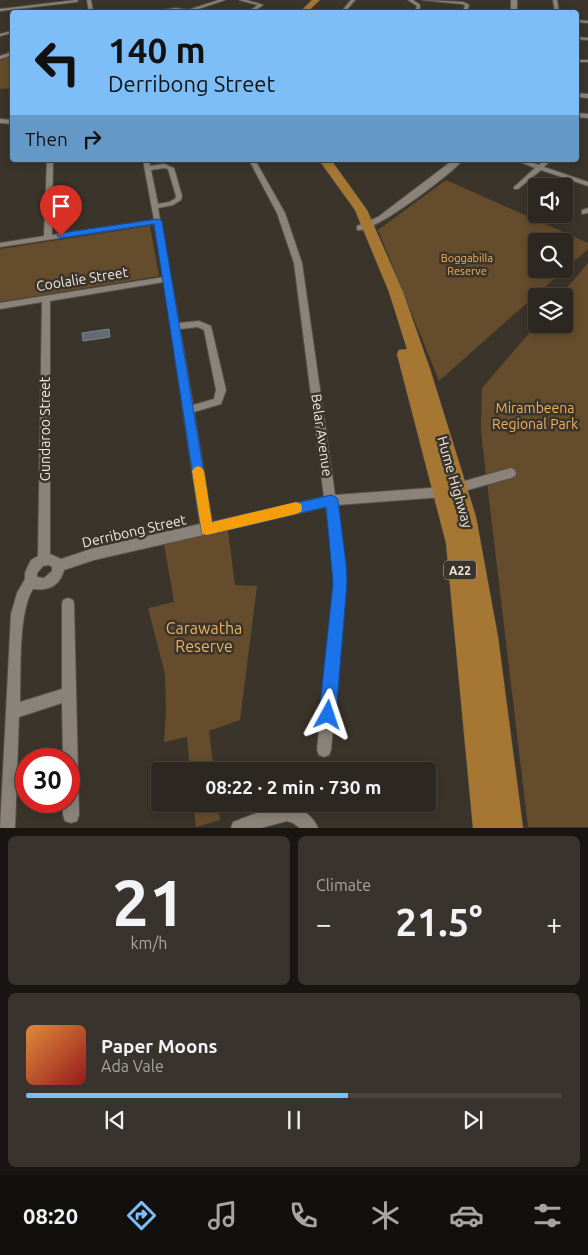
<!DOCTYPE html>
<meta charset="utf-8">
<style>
:root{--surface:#2c2720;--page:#38332d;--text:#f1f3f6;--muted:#a6a5a5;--line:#48443e;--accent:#7dbef9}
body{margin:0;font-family:Ubuntu,sans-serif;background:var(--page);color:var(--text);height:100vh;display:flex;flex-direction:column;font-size:19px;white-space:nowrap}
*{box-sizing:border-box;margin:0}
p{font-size:16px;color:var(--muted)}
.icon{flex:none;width:28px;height:28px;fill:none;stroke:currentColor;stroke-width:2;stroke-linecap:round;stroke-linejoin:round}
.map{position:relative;height:828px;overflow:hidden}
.details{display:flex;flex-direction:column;gap:8px;padding:8px;background:#181512;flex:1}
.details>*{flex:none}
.banner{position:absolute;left:10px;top:10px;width:569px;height:152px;border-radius:5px;box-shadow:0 2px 8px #0003,0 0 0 1px var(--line);background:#7dbef9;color:#111;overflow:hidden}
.buttons{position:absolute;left:528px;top:178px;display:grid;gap:10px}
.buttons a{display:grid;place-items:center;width:45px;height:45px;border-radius:5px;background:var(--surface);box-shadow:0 2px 8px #0003,0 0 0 1px var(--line);font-size:25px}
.speed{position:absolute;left:15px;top:748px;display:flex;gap:10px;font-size:25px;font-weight:700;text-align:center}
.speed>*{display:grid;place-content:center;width:65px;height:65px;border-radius:50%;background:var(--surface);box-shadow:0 2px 8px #0003,0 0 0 1px var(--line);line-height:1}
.speed .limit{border:8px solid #d22;background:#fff;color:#111}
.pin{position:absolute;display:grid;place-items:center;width:42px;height:42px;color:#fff;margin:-51px -21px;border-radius:50% 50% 50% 0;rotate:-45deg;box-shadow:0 0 5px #0007}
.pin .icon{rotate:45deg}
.me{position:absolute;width:55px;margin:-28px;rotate:5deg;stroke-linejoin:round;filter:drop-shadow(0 0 4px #0008)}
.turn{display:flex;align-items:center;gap:18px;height:105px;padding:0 15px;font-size:22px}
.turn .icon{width:65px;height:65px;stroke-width:2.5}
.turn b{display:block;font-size:35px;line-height:42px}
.then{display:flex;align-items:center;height:48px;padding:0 15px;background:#0003;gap:10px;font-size:19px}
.big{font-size:38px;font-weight:600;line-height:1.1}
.details .tile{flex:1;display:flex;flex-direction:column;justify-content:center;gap:8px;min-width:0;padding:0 18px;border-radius:8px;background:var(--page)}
.details .dial{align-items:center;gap:0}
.dial b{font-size:65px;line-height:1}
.song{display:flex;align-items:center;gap:15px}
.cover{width:60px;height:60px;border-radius:8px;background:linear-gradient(135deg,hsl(30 70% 55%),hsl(0 70% 35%))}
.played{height:5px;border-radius:2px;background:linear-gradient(90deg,var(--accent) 60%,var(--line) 60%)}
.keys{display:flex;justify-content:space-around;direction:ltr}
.heat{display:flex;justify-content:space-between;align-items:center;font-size:28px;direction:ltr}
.details .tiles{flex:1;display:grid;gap:8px;grid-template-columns:1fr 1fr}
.tile:last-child{grid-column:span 2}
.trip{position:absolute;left:151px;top:762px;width:285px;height:50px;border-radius:5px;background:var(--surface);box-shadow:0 2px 8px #0003,0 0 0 1px var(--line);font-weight:600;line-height:50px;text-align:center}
.dock{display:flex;height:80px;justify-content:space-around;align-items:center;background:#12100d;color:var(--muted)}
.dock .icon{width:35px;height:35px}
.dock .active{color:var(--accent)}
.dock b{font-size:22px;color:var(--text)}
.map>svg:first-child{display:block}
.green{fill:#644c2c;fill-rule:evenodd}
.building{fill:#636c75;stroke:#7a838c}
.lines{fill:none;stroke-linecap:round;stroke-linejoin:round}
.street-casing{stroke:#57514a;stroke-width:2}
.secondary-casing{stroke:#57514a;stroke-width:2}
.highway-casing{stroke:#57514a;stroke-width:1}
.street{fill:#8b8379;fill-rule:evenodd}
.secondary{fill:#8b8379;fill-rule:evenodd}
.highway{fill:#a67733;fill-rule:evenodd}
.route{fill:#1a73e8;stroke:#114b97}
.slow{fill:#f59e0b}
.labels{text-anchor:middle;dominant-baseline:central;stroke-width:5;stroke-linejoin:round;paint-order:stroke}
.far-park-label{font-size:11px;fill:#edb15e;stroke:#3b342b}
.shield{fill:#3b342b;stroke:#b8b3ac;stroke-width:1}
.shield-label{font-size:12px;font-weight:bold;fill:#eee9e4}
.street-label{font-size:14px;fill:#eee9e4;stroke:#3b342b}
.park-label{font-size:14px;fill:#edb15e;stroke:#3b342b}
.near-park-label{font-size:16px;fill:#edb15e;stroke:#3b342b}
</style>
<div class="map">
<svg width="588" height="828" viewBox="0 0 588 828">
<rect width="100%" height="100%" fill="#3b342b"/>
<g class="green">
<polygon points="12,55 12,88 0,89 0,61"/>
<path d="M446,180L588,243V249L439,381L378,230ZM536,241H564V269H536Z"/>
<polygon points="150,226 159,276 0,302 0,249"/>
<polygon points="588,263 588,827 528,827 481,432 482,388 537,324 564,324 564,296 560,296"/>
<polygon points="228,530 235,585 257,586 240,720 209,731 214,771 190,771 187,737 164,742 166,710 165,674 148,608 174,602 164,544"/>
<polygon points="193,804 218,804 220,820 196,827"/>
</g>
<polygon class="building" points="109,329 110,337 83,341 82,333"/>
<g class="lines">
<g class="street-casing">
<g id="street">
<polygon points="77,0 78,1 76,2 0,11 0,9"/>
<polygon points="87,0 91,0 93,12 89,12"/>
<polygon points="219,0 225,0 189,12 182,12 176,10 148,12 176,8 188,10"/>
<polygon points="239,0 246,0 263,5 252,12 248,12 258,5"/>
<polygon points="351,0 355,0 345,12 341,12"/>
<polygon points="408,0 413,0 420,5 419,12 415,12 417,6"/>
<polygon points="422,0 463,2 469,5 467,12 463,12 465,5 462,4"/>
<polygon points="553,0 557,0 559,12 555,12"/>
<polygon points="387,10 403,11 405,12 386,12"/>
<polygon points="576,20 588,21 588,23 576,22"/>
<polygon points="12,31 12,33 0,36 0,34"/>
<polygon points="576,37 588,38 588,40 576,39"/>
<polygon points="12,52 12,55 0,59 0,56"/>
<rect x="576" y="60" width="12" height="2"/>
<polygon points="576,93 588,94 588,98 576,97"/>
<polygon points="576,113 588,114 588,118 576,117"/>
<polygon points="0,119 12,120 12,124 0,123"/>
<path d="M47,160H53L52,235L154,220L143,160H149L150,166L164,164L174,168L182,196L181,200L173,205L158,208L179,323L199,321L211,326L226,390L221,404L194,412L212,522L324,497L294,263L277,213L249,160H255L285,213L302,263L335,495L443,487L511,468L515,470L516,473L515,476L511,478L443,497L337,505L345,563L346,583L331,750L329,755L324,757L319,755L317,750L334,583L333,563L326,507L94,560L64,570C60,586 48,591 33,589C18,612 21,673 20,702L62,689V604L63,600L68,598L73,600L74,604L79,815L77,821L71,823L65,821L63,815V801H69V759H63L62,703L19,717L15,828H0L11,614L17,593L25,579V573L28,566L31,560L38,556L42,302L0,309V303L164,277L154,224L0,247V243L44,236ZM164,168L168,169L176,196L175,199L169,202L158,204L151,170ZM164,282L200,524L94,548L61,559L50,554V301ZM198,327L204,330L216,390L214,399L193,405L180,329ZM49,565L52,567V571L44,578L37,577V573L43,566Z"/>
<polygon points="515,160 524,160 539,165 544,160 551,160 544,167 588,182 588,186 541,170 518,189 514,189 514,187 535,168"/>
<polygon points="588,208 588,213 582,214 582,210"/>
<path d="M287,806C301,808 312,814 318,828H300L293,823L287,821L261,828H231L233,822C251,815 268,808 287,806Z"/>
</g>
</g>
<g class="secondary-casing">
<g id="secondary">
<rect x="511" y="0" width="6" height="12"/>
<path d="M453,160H463C451,174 373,234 357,230V226L378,217Z"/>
</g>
</g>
<g class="highway-casing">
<g id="highway">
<polygon points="312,0 320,0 307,12 300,12"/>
<polygon points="319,160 331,160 367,210 403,292 430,369 476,517 498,637 523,828 473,828 446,543 397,354 399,350 407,349 389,292 355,210"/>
</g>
</g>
<use href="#street" class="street"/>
<use href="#secondary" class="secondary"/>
<use href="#highway" class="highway"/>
</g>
<polygon class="route" points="158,219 162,221 212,522 331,495 336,497 338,500 346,563 347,583 336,715 333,721 328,723 322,721 319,715 333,583 326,507 207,535 202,534 154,224 61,238 57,236 61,233"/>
<polygon class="slow" points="198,466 202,468 204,471 212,522 296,502 301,504 302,508 301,512 296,514 207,535 202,534 192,471 194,468"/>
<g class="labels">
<g class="far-park-label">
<text x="467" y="258">Boggabilla<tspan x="467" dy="13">Reserve</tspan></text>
</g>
<rect class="shield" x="444" y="560.5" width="32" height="19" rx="4"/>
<g class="shield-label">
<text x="460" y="570">A22</text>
</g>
<g class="street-label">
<text transform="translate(82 279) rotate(-9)">Coolalie Street</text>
<text transform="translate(45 429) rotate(-90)">Gundaroo Street</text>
<text transform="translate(322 435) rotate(82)">Belar Avenue</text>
<text transform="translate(455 482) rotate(74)">Hume Highway</text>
<text transform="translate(134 531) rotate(-13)">Derribong Street</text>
</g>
<g class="park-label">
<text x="535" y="408">Mirambeena<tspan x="535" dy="16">Regional Park</tspan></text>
</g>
<g class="near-park-label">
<text x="204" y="628">Carawatha<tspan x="204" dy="18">Reserve</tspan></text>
</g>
</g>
</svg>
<div class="buttons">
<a><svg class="icon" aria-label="sound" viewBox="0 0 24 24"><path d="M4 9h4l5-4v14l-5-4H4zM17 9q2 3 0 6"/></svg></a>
<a><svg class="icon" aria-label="search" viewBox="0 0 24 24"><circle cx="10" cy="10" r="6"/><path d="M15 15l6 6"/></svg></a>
<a><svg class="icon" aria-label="layers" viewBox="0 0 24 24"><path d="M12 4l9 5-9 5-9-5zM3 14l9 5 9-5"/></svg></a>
</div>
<div class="speed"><div class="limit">30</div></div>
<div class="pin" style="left:61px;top:236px;background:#d93025"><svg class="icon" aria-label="arrive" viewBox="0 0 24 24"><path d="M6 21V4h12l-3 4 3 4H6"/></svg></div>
<svg class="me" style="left:328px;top:715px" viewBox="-20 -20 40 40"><path d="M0-17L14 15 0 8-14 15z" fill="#1a73e8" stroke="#fff" stroke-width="4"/></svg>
<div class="trip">08:22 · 2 min · 730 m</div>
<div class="banner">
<div class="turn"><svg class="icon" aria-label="left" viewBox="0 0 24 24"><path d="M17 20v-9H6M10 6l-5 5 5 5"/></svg><div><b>140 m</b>Derribong Street</div></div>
<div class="then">Then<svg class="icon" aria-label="right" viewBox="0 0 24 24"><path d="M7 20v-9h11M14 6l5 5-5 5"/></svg></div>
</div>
</div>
<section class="details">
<div class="tiles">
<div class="tile dial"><b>21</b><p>km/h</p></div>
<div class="tile"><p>Climate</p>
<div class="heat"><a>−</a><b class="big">21.5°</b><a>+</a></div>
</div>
<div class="tile">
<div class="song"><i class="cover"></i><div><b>Paper Moons</b><p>Ada Vale</p></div></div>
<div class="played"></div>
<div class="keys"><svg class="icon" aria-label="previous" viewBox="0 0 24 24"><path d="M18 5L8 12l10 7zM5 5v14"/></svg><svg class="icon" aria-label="pause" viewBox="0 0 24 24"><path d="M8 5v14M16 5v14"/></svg><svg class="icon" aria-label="next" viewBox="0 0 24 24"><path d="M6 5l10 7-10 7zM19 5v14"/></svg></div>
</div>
</div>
</section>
<nav class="dock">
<b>08:20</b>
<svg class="icon active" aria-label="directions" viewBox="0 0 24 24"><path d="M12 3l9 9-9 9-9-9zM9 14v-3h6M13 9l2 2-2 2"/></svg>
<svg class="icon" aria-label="music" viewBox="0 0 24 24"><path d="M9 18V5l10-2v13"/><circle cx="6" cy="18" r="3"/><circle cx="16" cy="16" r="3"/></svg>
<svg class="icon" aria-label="phone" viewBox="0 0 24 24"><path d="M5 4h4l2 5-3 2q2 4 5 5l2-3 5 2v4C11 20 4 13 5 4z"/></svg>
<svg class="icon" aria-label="climate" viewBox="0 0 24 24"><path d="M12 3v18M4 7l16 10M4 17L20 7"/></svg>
<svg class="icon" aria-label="car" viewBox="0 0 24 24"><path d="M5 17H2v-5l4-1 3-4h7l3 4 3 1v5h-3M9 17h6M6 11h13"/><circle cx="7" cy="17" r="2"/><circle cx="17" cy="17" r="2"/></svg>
<svg class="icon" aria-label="filters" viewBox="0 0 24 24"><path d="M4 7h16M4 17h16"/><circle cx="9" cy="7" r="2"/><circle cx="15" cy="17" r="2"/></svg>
</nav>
